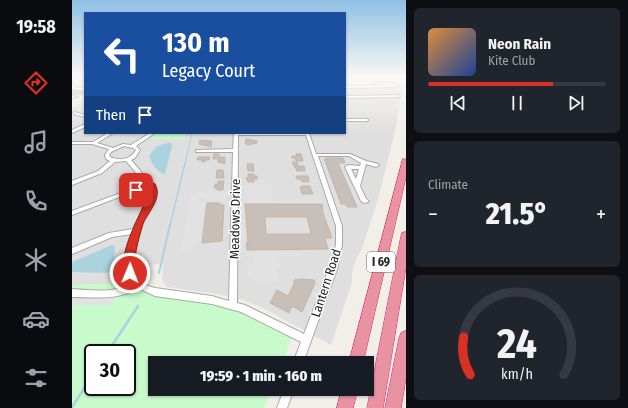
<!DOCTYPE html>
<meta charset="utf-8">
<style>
:root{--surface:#171b24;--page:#20242c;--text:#f1f3f6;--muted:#9ea1a6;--line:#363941;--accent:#d93025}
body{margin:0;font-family:"Fira Sans Condensed",sans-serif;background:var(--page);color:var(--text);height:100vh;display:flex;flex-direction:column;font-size:15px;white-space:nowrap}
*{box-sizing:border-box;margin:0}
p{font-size:13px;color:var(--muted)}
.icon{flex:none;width:22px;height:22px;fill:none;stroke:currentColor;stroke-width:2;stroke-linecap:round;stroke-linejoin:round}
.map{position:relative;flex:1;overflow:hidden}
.drawer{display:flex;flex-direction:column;gap:8px;padding:8px;background:#0d0f14;width:222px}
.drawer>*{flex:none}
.hud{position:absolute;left:12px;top:12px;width:262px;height:122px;border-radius:0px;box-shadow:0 1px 3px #0004;background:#1a4fa0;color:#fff;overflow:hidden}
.speed{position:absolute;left:12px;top:344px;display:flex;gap:8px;font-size:20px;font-weight:700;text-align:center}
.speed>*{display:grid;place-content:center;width:52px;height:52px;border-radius:50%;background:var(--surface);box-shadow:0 1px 3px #0004;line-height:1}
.speed .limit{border:2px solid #111;border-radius:6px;background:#fff;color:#111}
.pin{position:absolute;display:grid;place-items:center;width:34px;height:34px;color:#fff;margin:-17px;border-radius:8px;box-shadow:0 2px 6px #0006}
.me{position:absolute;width:44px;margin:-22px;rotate:1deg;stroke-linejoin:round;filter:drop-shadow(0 0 3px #0008)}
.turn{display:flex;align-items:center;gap:14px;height:84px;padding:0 12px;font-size:18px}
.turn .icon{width:52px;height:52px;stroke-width:2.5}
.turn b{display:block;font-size:28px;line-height:34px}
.then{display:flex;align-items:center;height:38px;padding:0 12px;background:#0003;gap:8px;font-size:15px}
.big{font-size:30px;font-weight:800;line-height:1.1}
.drawer .tile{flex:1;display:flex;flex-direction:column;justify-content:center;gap:6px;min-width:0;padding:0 14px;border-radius:6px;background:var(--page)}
.drawer .dial{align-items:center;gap:0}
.dial svg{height:104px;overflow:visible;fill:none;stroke:var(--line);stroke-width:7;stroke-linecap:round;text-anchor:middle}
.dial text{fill:var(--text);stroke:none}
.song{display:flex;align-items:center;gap:12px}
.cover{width:48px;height:48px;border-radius:6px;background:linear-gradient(135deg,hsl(30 70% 55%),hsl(220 70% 35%))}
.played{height:4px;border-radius:2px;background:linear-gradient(90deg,var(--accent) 70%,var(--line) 70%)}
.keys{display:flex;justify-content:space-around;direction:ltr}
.heat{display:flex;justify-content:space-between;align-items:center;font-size:22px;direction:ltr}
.trip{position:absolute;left:76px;top:356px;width:226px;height:40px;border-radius:0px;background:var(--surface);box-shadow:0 1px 3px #0004;font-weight:800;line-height:40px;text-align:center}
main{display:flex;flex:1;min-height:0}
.dock{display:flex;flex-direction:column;width:72px;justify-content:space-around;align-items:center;background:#090b0e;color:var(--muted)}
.dock .icon{width:28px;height:28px}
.dock .selected{color:var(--accent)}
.dock b{font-size:18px;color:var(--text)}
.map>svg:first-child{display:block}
.residential{fill:#e0dfdf}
.education{fill:#ffffe5}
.park{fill:#c8facc;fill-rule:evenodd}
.parking{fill:#e2e2e2}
.water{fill:#aad3df}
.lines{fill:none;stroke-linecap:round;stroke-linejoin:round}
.stream-far3{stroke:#aad3df;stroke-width:1}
.stream-far2{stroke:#aad3df;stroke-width:1.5}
.stream-far1{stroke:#aad3df;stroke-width:2}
.stream{stroke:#aad3df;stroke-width:2.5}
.building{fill:#c7bfb8;stroke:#c4b6ab;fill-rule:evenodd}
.minor-casing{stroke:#a9a9a9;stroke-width:2}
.highway-casing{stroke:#dc2a67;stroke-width:1}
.minor{fill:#fff;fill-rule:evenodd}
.highway{fill:#e892a2;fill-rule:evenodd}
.route{fill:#d93025;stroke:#8d1f18}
.labels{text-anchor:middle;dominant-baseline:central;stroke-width:3;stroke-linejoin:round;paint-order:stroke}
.shield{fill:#fff;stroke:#646464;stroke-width:1}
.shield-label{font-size:12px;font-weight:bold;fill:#222}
.street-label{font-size:13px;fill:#222;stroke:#fff}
</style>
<main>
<nav class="dock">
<b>19:58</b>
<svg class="icon selected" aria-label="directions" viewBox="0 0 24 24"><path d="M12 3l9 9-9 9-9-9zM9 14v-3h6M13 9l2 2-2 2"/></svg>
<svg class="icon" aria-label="music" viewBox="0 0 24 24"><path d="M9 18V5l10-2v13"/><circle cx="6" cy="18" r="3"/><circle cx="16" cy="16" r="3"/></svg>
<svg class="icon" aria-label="phone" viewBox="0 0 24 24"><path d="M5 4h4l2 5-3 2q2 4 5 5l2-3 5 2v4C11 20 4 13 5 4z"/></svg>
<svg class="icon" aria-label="climate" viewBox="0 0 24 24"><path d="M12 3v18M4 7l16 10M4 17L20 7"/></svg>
<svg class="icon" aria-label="car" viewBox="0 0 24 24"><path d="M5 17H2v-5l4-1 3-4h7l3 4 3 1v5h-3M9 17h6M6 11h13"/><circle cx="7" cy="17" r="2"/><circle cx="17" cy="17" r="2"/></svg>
<svg class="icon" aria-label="filters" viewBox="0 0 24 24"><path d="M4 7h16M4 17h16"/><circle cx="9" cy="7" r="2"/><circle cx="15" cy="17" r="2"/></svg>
</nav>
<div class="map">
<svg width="334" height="408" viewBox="0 0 334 408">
<rect width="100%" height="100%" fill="#f2efe9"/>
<polygon class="residential" points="273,88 330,88 324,127 306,199 290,249 285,257 280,272 280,282 259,345 189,307 171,300 145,294 95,287 90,280 91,263 79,265 46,284 0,285 0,107 13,102 13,133 273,133"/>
<polygon class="education" points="273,77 331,77 328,88 273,88"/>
<g class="park">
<polygon points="84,133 113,133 111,139 83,139 77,138"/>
<path d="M58,283L84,296L138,303L164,309L220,338L210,363H83V389H200L192,408H0V285ZM21,353H55V387H21Z"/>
</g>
<g class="parking">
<polygon points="173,185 200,185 202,201 249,201 250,204 174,204"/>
<polygon points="125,192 154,192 154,201 134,201 134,198 128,198 128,203 133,203 127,241 122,241 121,251 109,251 119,196 124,196"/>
<polygon points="171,203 172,238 166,242 166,206"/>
<polygon points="175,252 230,252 230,256 207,256 208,266 205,267 207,282 182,282 181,277 176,277 176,265 181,265 181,256 175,256"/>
<polygon points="0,295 43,295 40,305 0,305"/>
</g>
<g class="water">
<path d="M96,143H99L100,147L93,174C84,172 80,164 77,156L85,146Z"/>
<polygon points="40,245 43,247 41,270 35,273 0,272 0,262"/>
</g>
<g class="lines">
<polyline class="stream-far3" points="113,164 120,133"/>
<polyline class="stream-far2" points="98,226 113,163"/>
<polyline class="stream-far1" points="87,273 98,225"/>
<g class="stream">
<polyline points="35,353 66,306"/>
<polyline points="0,407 21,375"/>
</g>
</g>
<g class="building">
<polygon points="3,90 13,92 13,93 9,95 0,94 0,91"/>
<polygon points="174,139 185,141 185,143 175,145 173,143"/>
<polygon points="128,140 140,141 139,147 127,144"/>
<polygon points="142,154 147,154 147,157 153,157 153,164 146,162 146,160 148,159 141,159"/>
<polygon points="224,154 229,154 231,161 224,161 223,158 220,158 220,156 225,156"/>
<polygon points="126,157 138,157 137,160 133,160 133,162 130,162 130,160 125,160"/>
<polygon points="254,158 271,158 273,163 266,163 285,207 275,207 274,204 269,204 253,161 252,160"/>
<polygon points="220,162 225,162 226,166 232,166 233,171 225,171 224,169 226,168 223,168"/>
<polygon points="175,164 181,164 182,171 176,171"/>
<polygon points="145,170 151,170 152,178 144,178"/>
<polygon points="176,174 182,174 182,176 185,176 185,179 182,179 182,182 176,182 174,178 176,178"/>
<polygon points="224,176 236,176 237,182 230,182 229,179 225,179"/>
<polygon points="146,181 152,181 151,190 145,190 146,188 142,188 143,184 146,184"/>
<polygon points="230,186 238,186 241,194 230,194 228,187 230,187"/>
<polygon points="135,203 148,203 148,205 152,205 150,241 130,243"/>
<path d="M173,204H250L251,213L260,238H253L256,249L175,250L174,243H176ZM193,217H235L239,234H194Z"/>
<polygon points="229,279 242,280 243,283 230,312 220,306 217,313 198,303 205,290 216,296 222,284 222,280"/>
</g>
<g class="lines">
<g class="minor-casing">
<g id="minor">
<polygon points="5,77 8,77 6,82 13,81 13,83 6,84 3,87 13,88 13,90 0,89 0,86 3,84 0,83 3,82"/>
<path d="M304,82L322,83L327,86L325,87L273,88V86L305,85L302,83ZM307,84L321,85H308Z"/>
<polygon points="327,95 328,96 326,97 273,98 273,96"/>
<polygon points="0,96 6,97 0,98"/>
<polygon points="2,112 13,115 13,117 2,114"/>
<polygon points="273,119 295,119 297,120 295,121 273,121"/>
<polygon points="13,124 13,127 0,133 0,130"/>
<path d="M36,133H41L25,143L41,148L51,144L59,145L78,133H83L64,146L68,150L63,158L59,160L70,173L80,181L83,185L82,186L84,191L81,203L69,224L61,259L62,272L66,279L73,285L83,288L140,296L157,301L161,152H124V150L161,149L162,133H237L244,154H278L294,161L306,164L307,165L304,167L294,164L288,186L294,199L297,201L296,202L292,203L289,201L273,167L276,165L288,166L289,163L277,156H246L270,226V245L265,269L231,363H221L229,342L169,312L140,304L83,296L66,288C46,301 22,297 0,297V289C19,290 43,294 60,283L54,273L53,259L60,234L40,237L0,254V248L37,233L61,229C65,217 81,201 77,188L50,196L0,215V211L46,194L76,184L75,183L66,175L54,161L43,162L30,173L0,185V181L26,171L38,161L34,159L33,155L37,149L20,144H0V142H21ZM166,135H234L264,226V245L257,269L232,334L173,305L165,303ZM52,146L61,148L64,150C58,160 48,161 38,157L37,155L39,152ZM279,169H287L284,179Z"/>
<polygon points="212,389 222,389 215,408 205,408"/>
</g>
</g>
<g class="highway-casing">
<g id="highway">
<polygon points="331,159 334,159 334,177 291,363 277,363"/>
<polygon points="334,232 334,267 311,408 295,408 329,236 330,233"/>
<polygon points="334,331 334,378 329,408 313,408 327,338 329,333"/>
<polygon points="270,389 286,389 281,408 265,408"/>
</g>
</g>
<use href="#minor" class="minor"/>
<use href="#highway" class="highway"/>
</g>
<linearGradient id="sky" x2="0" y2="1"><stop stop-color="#8fc0e4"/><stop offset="0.57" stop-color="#f9f8f5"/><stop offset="1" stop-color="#f9f8f5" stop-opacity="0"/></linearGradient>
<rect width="334" height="134" fill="url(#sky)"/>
<path class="route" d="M80,183L83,184C91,198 76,212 71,224C68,234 64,248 63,258C62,265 65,271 62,277L58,278L54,277C43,253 71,213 77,191V189L64,193L59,190L60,188Z"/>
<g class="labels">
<rect class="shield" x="295" y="252" width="28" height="20" rx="3"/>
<g class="shield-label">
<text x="309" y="262">I 69</text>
</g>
<g class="street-label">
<text transform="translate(163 219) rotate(-89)">Meadows Drive</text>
<text transform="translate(254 283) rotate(-72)">Lantern Road</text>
</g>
</g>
</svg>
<div class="speed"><div class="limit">30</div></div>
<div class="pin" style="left:64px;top:190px;background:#d93025"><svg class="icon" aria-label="arrive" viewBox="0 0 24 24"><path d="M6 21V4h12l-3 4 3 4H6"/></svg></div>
<svg class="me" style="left:58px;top:273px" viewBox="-20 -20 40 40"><circle r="17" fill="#d93025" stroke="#fff" stroke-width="3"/><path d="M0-11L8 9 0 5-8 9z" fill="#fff"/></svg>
<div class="trip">19:59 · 1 min · 160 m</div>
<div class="hud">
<div class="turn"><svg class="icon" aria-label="left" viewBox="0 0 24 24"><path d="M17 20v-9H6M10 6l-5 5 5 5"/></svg><div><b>130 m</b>Legacy Court</div></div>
<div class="then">Then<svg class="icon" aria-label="arrive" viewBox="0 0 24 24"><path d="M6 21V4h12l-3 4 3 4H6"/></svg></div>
</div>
</div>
<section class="drawer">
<div class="tile">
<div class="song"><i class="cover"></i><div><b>Neon Rain</b><p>Kite Club</p></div></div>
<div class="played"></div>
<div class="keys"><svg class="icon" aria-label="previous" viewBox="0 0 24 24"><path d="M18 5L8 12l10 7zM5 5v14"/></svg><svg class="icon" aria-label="pause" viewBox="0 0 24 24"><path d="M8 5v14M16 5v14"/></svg><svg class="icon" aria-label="next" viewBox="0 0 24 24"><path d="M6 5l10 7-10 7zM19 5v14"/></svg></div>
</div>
<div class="tile"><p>Climate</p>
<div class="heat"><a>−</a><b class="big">21.5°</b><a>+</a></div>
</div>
<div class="tile dial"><svg viewBox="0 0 100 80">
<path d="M14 69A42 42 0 1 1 86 69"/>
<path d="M14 69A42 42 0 0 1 9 40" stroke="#d93025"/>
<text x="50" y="56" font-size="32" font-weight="700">24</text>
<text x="50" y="72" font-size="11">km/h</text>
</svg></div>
</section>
</main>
